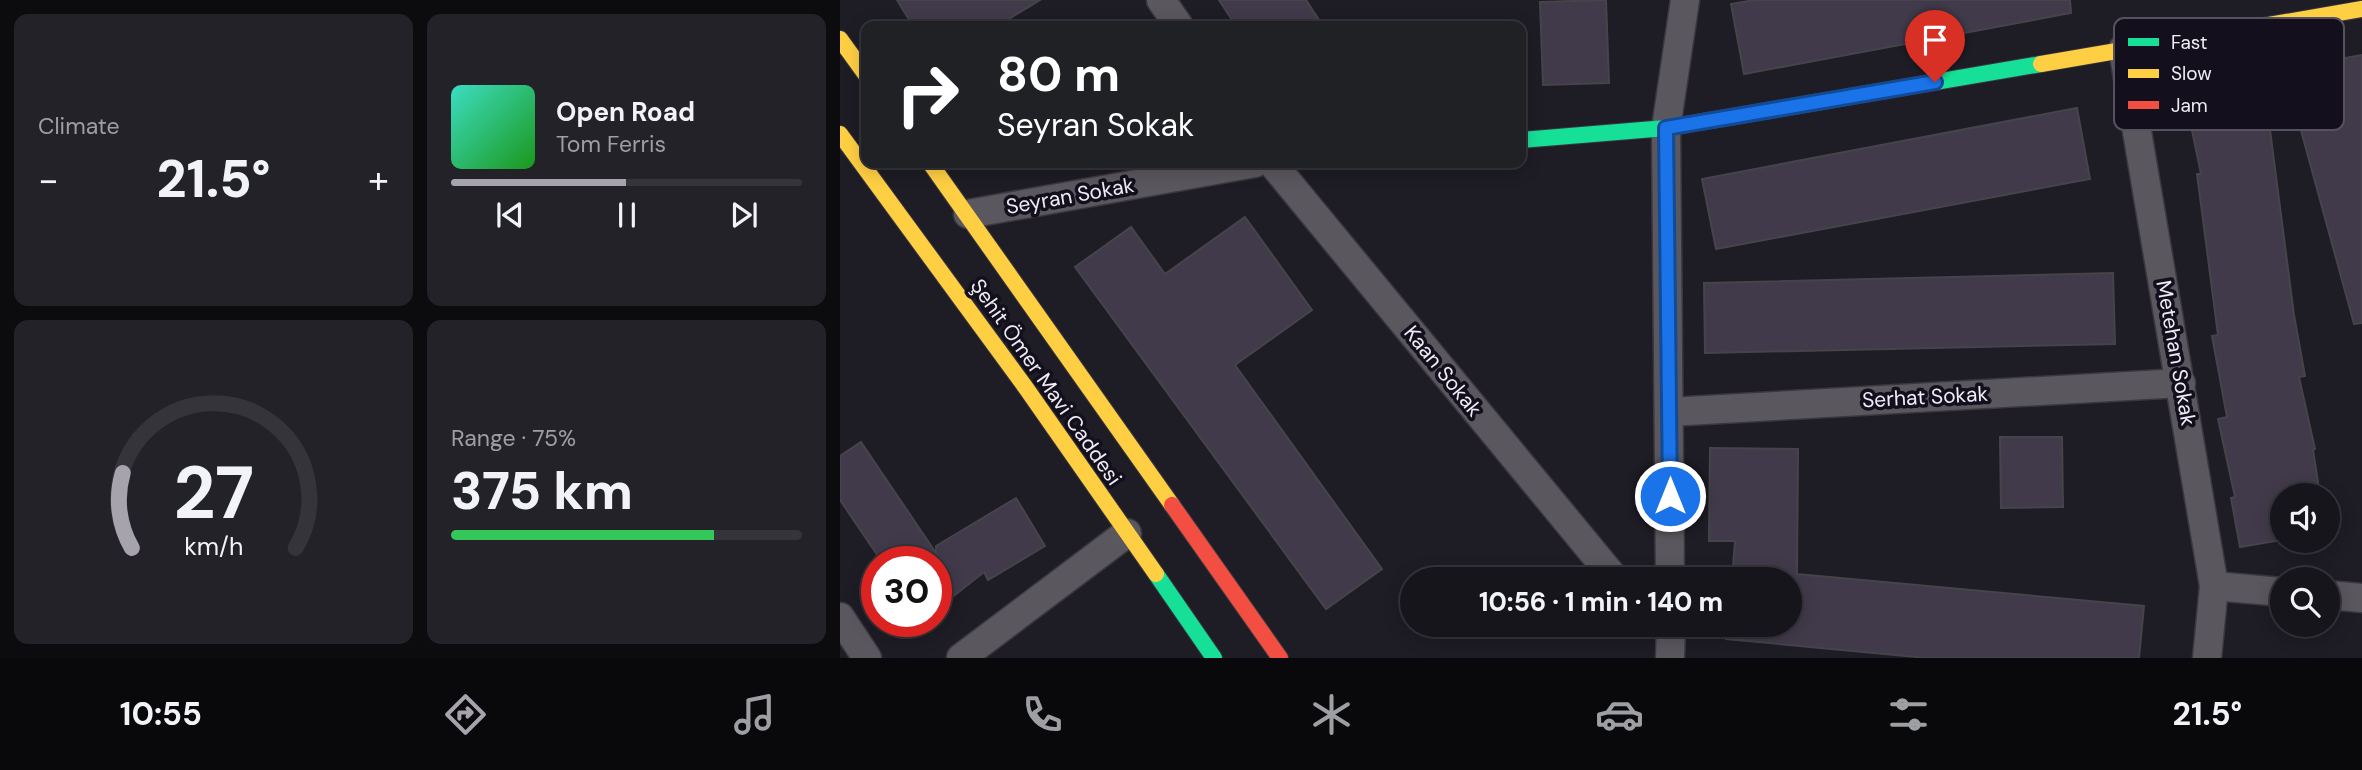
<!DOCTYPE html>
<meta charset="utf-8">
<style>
:root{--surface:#16151b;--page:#232228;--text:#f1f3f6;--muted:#9e9fa3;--line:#35343a;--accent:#a6a3ac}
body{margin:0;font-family:"DM Sans",sans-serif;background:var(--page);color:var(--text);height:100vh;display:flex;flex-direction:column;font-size:26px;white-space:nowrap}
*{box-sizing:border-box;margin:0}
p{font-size:23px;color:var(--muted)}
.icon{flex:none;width:38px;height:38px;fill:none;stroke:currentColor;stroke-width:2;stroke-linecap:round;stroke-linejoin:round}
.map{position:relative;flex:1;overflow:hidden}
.sheet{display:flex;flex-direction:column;gap:14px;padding:14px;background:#0c0c0f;width:840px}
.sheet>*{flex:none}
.top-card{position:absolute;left:21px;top:21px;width:665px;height:147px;border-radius:14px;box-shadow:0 4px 18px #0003,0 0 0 2px var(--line);background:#202124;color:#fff;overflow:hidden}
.controls{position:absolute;left:1430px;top:483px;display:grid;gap:14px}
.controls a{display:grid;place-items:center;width:70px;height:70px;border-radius:50%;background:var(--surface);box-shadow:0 4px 18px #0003,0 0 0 2px var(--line);font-size:35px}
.speed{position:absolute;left:21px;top:546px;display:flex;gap:14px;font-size:35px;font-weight:700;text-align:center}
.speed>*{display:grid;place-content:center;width:91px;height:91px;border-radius:50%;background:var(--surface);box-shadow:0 4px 18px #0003,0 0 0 2px var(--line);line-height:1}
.speed .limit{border:10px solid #d22;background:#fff;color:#111}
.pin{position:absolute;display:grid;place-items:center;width:60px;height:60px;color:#fff;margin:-72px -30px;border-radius:50% 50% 50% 0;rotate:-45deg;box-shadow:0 0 7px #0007}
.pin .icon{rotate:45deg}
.me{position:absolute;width:77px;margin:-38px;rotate:0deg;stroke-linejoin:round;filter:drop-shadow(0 0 5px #0008)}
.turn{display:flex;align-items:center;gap:24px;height:147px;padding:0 21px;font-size:32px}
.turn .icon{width:91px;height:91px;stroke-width:2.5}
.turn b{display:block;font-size:49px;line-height:60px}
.big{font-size:52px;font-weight:800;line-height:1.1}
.sheet .widget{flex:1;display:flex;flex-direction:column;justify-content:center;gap:10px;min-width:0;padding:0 24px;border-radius:14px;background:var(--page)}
.sheet .dial{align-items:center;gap:0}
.dial svg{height:182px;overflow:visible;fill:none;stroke:var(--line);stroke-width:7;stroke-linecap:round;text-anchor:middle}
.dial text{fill:var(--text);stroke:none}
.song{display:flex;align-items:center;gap:21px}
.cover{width:84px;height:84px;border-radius:10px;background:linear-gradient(135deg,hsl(170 70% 55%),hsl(120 70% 35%))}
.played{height:7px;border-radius:4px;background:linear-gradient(90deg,var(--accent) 50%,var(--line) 50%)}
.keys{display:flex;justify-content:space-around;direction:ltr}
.heat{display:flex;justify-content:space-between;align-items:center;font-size:38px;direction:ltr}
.charge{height:10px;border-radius:5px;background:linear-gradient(90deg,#34c759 75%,var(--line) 0)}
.sheet .tiles{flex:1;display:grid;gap:14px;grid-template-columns:repeat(2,1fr)}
.trip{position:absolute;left:560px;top:567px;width:402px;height:70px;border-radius:35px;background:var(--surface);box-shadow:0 4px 18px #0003,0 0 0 2px var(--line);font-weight:800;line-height:70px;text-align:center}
.tabs{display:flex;height:112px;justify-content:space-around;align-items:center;background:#09080b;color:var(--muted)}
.tabs .icon{width:49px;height:49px}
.tabs .on{color:var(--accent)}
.tabs b{font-size:32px;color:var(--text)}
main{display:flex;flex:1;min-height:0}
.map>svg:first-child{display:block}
.building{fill:#403a4a;stroke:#46444b;stroke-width:2}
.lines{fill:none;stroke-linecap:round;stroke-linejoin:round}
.street-casing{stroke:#3a383e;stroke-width:31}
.fast-casing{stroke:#3a383e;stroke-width:18}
.slow-casing{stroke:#3a383e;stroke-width:18}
.jam-casing{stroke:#3a383e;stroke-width:18}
.street{stroke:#5a585e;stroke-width:28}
.fast{stroke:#16e098;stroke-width:16}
.slow{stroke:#ffcf43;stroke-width:16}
.jam{stroke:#f24e42;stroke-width:16}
.route-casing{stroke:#114b97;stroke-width:18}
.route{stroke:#1a73e8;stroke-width:12}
.labels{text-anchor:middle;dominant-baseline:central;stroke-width:7;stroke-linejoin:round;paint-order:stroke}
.street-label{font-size:21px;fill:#efecf6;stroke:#140f1d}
.key{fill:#140f1d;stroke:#56515e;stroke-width:2}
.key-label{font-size:19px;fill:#efecf6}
</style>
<main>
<section class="sheet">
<div class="tiles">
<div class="widget"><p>Climate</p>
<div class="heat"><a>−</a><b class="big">21.5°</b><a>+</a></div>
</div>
<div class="widget">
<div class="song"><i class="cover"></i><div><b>Open Road</b><p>Tom Ferris</p></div></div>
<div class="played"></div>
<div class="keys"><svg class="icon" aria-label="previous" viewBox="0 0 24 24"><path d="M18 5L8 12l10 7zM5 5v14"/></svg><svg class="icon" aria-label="pause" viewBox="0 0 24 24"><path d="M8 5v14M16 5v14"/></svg><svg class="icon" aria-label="next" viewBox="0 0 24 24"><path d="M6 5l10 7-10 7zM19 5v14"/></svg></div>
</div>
<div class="widget dial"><svg viewBox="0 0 100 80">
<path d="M14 69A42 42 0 1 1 86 69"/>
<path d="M14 69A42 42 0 0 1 10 36" stroke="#a6a3ac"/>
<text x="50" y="56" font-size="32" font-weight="700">27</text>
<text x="50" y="72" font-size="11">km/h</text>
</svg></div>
<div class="widget"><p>Range · 75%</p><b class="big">375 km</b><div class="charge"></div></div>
</div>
</section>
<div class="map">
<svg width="1522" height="658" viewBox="0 0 1522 658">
<rect width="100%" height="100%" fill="#1e1c24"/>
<g class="building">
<polygon points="57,0 200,0 157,26 73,26"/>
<polygon points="379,0 466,0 483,26 396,26"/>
<polygon points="766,0 769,83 703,85 700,2"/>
<polygon points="914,0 1230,0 1231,13 904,74 891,4"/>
<polygon points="1522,55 1522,323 1514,324 1451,94 1426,99 1454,315 1465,376 1459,377 1475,449 1473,450 1480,495 1442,495 1442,540 1400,547 1391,498 1395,497 1378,419 1387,417 1372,336 1378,335 1357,174 1361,174 1343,87"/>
<polygon points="1237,108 1250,179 876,249 862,179"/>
<polygon points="405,217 472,310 395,365 542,569 486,609 235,267 291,227 325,274"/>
<polygon points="1273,273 1275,344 865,353 864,283"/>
<polygon points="1160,437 1222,437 1223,507 1161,508"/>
<polygon points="21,442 96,553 96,546 176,498 205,546 148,580 144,572 96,610 96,562 42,562 0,500 0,456"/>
<polygon points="870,448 958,449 957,574 1304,606 1299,658 1087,658 886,639 887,625 950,625 950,579 892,579 895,541 869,541"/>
</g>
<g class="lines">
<g class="street-casing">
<g id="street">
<polyline points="321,0 339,26"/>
<polyline points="1283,49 1374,586 1367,658"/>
<polyline points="432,163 775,579"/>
<polyline points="128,214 415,163"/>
<polyline points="829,412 1341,383"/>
<polyline points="830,579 826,128 845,0"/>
<polyline points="1374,586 1442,592"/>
<polyline points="1488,595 1522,598"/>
<polyline points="0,617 27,658"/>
<polyline points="121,658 287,533"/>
<polyline points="830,658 831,625"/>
</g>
</g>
<g class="fast-casing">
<g id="fast">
<polyline points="681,140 826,128 1201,64"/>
<polyline points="316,574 374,658"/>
</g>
</g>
<g class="slow-casing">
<g id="slow">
<polyline points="0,39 26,75"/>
<polyline points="1201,64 1522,9"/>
<polyline points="0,134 186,388 316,574"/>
<polyline points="90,163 332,505"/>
</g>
</g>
<g class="jam-casing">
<polyline id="jam" points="332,505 440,658"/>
</g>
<use href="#street" class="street"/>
<use href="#fast" class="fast"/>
<use href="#slow" class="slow"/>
<use href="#jam" class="jam"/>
</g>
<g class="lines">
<g class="route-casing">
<polyline id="route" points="830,496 826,128 1095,82"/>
</g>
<use href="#route" class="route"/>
</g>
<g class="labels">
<g class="street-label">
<text transform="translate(230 196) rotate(-10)">Seyran Sokak</text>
<text transform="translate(1336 353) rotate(80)">Metehan Sokak</text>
<text transform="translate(603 371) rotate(51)">Kaan Sokak</text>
<text transform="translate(206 382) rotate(55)">Şehit Ömer Mavi Caddesi</text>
<text transform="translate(1085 397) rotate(-3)">Serhat Sokak</text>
</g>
</g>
<rect x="1274" y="18" width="230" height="112" rx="10" class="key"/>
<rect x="1288" y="38" width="31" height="8" fill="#16e098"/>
<rect x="1288" y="69" width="31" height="9" fill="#ffcf43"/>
<rect x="1288" y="101" width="31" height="8" fill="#f24e42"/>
<g class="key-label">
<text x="1331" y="49">Fast</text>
<text x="1331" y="80">Slow</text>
<text x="1331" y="112">Jam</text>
</g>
</svg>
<div class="controls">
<a><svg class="icon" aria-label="sound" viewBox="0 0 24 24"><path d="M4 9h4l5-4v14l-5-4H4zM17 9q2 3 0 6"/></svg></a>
<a><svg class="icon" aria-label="search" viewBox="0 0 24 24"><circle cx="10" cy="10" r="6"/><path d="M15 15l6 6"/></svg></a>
</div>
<div class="speed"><div class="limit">30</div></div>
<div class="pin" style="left:1095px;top:82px;background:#d93025"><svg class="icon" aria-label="arrive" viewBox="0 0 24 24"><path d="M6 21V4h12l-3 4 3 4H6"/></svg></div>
<svg class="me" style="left:830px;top:496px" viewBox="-20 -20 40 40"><circle r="17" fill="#1a73e8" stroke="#fff" stroke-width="3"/><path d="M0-11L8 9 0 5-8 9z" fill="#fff"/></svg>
<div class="trip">10:56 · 1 min · 140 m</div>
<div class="top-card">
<div class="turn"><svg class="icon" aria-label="right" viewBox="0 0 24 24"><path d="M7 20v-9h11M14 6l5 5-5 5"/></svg><div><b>80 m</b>Seyran Sokak</div></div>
</div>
</div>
</main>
<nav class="tabs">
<b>10:55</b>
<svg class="icon on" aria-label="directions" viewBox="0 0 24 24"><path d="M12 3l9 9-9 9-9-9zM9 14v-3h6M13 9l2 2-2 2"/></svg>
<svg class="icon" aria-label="music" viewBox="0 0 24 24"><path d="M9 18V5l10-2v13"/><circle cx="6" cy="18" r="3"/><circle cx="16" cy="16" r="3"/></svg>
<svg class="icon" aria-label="phone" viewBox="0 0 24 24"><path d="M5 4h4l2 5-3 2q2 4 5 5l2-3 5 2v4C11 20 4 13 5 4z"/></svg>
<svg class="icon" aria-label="climate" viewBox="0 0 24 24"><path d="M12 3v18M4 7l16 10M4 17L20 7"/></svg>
<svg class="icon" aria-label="car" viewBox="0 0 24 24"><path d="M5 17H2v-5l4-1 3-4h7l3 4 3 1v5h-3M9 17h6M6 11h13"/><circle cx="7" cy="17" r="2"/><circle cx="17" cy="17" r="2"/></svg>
<svg class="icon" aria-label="filters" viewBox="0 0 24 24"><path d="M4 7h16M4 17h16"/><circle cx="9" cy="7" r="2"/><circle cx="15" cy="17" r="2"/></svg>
<b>21.5°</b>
</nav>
